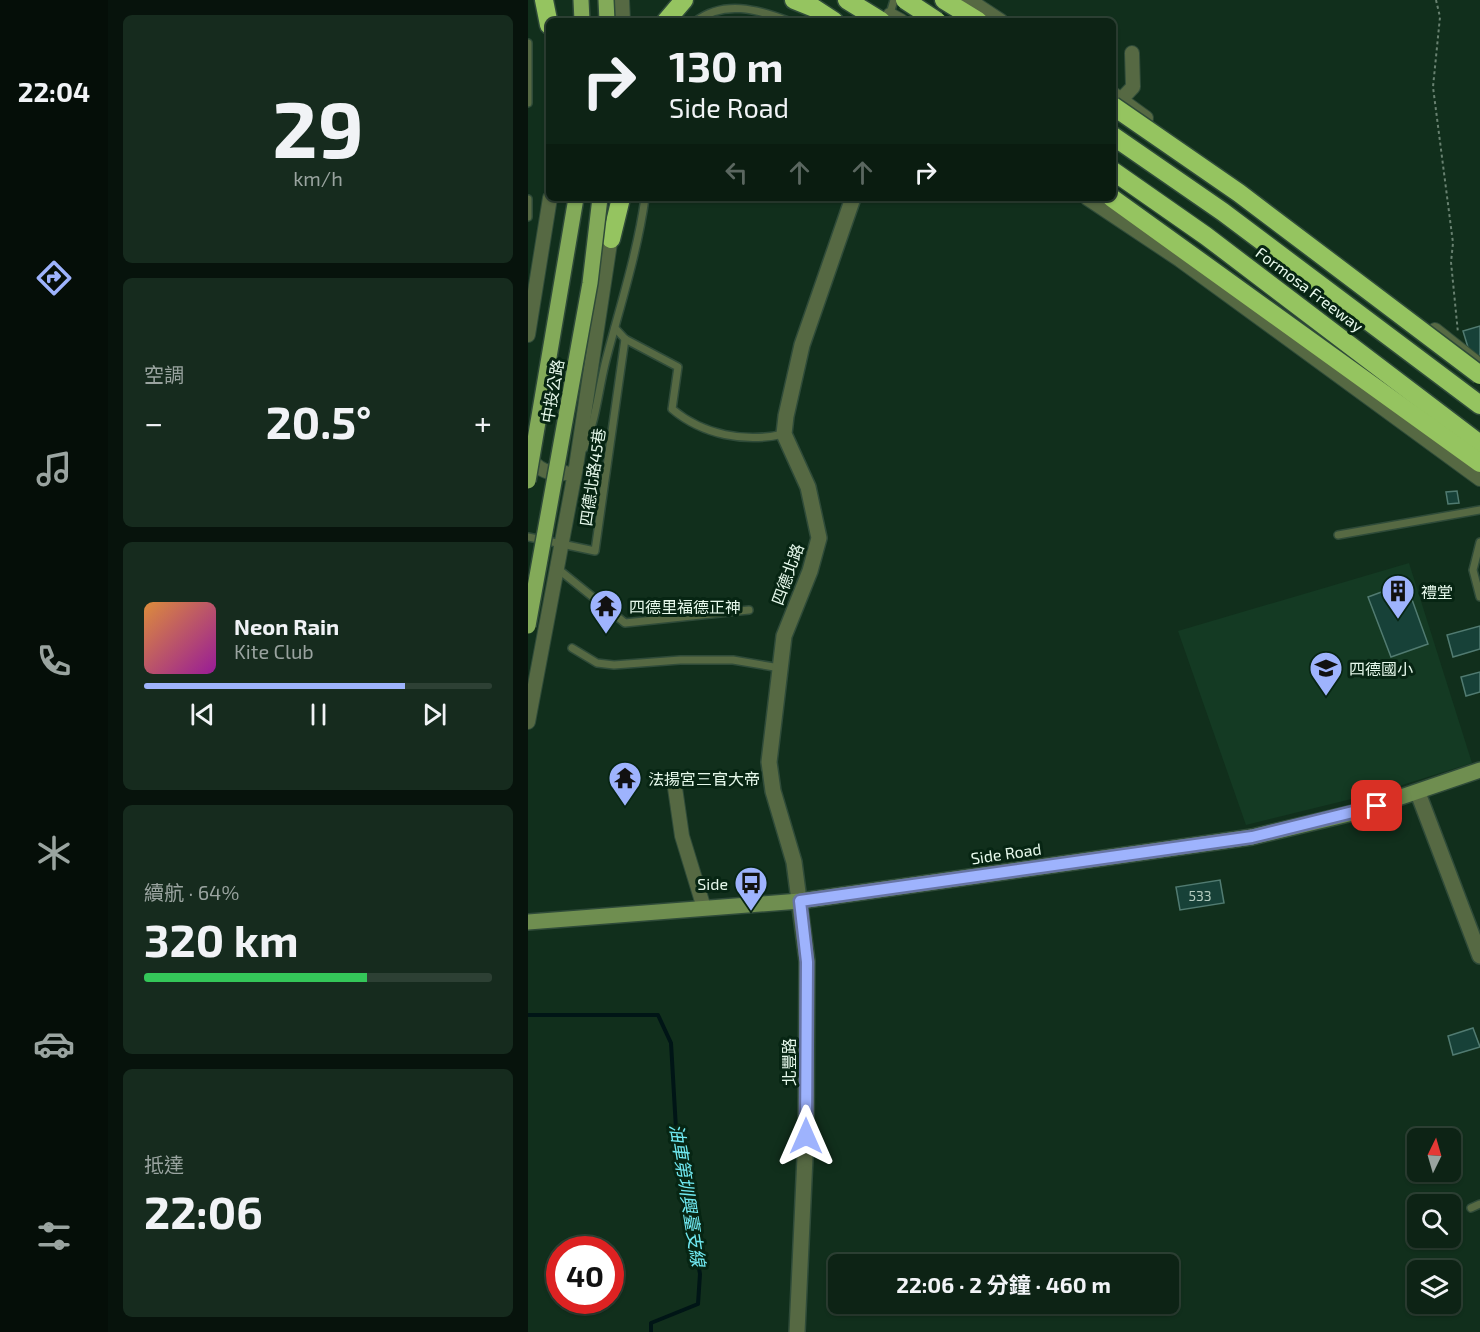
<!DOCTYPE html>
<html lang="zh-TW">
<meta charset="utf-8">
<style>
:root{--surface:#0d2315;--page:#162b1e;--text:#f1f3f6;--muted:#9aa4a0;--line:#2d4034;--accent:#9eb3fd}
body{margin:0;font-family:"Exo 2","Noto Sans TC",sans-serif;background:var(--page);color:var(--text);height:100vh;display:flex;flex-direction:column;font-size:22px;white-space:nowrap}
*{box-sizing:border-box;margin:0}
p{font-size:20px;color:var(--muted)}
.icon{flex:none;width:33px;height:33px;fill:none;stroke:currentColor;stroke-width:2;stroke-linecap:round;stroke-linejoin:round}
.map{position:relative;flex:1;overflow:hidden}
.panel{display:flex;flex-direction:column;gap:15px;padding:15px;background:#07130c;width:420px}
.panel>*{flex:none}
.guide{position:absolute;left:18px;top:18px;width:570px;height:183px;border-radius:9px;box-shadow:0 2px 4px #0004,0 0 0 2px var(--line);background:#0d2315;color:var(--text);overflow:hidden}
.needle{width:39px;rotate:5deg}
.fabs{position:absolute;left:879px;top:1128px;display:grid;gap:12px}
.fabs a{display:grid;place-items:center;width:54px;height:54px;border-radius:9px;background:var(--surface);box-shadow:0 2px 4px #0004,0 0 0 2px var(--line);font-size:30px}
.speed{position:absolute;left:18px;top:1236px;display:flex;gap:12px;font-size:30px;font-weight:700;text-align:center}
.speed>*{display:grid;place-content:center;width:78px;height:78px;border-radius:50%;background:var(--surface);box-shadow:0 2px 4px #0004,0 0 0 2px var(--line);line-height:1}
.speed .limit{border:9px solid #d22;background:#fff;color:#111}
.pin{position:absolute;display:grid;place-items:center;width:51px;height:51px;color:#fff;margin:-26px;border-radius:12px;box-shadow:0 3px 9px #0006}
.me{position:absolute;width:66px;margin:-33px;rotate:0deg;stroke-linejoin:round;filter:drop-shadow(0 0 4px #0008)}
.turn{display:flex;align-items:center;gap:21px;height:126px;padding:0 24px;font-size:27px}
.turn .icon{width:78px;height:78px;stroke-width:2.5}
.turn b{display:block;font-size:42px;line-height:51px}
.lanes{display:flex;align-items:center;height:57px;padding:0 24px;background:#0003;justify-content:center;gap:30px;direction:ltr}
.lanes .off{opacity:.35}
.big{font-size:45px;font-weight:700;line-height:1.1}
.panel .tile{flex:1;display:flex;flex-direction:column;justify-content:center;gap:9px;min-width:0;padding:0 21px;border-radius:9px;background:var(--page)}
.panel .dial{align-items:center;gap:0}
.dial b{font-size:78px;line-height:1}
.song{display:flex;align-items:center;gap:18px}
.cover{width:72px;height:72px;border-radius:9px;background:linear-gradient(135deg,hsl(30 70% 55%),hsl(300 70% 35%))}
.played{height:6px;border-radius:3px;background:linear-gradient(90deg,var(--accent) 75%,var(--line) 75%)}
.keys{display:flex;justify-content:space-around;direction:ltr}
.heat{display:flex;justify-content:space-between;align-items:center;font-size:33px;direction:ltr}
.charge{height:9px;border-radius:4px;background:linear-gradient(90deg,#34c759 64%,var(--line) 0)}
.trip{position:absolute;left:300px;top:1254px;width:351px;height:60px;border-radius:9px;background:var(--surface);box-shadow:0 2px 4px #0004,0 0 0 2px var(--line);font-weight:700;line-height:60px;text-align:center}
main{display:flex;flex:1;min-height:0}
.tabs{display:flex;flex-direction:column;width:108px;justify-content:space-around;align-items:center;background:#050e08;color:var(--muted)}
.tabs .icon{width:42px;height:42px}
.tabs .on{color:var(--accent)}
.tabs b{font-size:27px;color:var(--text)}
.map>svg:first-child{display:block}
.built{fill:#143a23}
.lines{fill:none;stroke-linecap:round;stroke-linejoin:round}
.stream{stroke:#001516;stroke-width:4}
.building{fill:#174138;stroke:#517b71;stroke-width:1.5}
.service-casing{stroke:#2f4b39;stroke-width:10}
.minor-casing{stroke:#2f4b39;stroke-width:16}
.tertiary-casing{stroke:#2f4b39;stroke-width:18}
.secondary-casing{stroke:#2f4b39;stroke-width:18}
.primary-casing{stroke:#2f4b39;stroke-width:18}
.motorway-casing{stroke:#2f4b39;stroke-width:21}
.path{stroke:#688170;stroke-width:2;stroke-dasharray:3 3;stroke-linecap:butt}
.service{stroke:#566943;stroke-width:7}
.minor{stroke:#566943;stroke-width:14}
.tertiary{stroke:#566943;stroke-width:15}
.secondary{stroke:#6f8e50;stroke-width:15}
.primary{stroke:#83aa59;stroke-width:15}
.motorway{stroke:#95c460;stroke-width:18}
.primary-bridge-casing{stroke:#2f4b39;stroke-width:18;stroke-linecap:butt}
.motorway-bridge-casing{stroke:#2f4b39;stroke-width:21;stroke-linecap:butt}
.primary-bridge{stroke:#83aa59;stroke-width:15}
.motorway-bridge{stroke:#95c460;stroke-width:18}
.route-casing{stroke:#6774a4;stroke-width:15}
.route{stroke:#9eb3fd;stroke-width:10}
.labels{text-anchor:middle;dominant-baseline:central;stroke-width:6;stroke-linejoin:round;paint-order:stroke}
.number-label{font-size:14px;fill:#b3cbbf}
.street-label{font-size:16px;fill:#e7f9ec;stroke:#072513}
.poi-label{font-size:16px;fill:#e7f9ec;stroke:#072513;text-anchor:start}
.water-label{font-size:18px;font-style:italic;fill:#70e9f1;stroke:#072513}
</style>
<main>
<nav class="tabs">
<b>22:04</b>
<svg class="icon on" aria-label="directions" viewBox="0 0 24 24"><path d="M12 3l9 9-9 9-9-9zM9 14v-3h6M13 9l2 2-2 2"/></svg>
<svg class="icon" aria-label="music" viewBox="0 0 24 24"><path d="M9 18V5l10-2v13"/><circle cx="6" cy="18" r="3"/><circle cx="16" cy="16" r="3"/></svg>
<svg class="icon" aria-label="phone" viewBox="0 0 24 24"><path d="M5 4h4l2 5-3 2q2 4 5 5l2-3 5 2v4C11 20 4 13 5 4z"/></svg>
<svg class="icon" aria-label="climate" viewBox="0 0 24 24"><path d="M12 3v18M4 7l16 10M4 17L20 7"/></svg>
<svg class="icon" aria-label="car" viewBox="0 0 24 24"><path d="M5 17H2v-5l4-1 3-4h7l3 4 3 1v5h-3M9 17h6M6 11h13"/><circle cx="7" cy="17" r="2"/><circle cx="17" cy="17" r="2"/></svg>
<svg class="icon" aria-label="filters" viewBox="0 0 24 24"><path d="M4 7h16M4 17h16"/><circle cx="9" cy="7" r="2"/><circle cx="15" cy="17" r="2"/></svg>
</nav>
<section class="panel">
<div class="tile dial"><b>29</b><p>km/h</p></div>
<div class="tile"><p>空調</p>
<div class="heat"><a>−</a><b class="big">20.5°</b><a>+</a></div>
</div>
<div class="tile">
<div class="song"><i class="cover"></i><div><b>Neon Rain</b><p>Kite Club</p></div></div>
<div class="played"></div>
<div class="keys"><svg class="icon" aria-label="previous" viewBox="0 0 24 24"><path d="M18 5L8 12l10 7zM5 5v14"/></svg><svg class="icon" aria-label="pause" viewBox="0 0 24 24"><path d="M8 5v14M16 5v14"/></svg><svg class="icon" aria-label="next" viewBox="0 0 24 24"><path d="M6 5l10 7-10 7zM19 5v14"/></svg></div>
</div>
<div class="tile"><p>續航 · 64%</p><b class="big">320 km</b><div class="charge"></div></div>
<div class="tile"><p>抵達</p><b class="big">22:06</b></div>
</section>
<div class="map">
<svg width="952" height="1332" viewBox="0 0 952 1332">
<rect width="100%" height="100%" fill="#112f1c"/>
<polygon class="built" points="881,563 944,763 852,792 718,825 650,631"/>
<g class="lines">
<polyline class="stream" points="0,1015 130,1015 143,1043 149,1146 172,1274 170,1304 123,1323 123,1332"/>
</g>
<g class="building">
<polygon points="952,326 952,362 942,354 935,331"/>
<polygon points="929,491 931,503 920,504 918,492"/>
<polygon points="878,583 900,644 863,657 840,597"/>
<polygon points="952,626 952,649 925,657 919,635"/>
<polygon points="952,672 952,692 938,696 933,677"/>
<polygon points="692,880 696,903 652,910 648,887"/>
<polygon points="945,1028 952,1047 925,1055 920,1036"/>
</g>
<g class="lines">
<g class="service-casing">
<g id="service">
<polyline points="361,17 366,0"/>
<path d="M168,21C196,0 229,9 260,21"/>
<polyline points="0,43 0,103"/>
<polyline points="0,199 0,217"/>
<path d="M87,328L97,339L150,367L144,409C175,435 217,443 256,434"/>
<path d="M56,448C68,420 70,393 77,364C91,309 109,255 117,198"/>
<polyline points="810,535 952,510"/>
<polyline points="0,537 67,551 97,339"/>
<polyline points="952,542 945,570 952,597"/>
<polyline points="30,569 97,623 221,610"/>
<polyline points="44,648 69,663 86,665 152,660 205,660 252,668"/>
<polyline points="943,1208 952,1204"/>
</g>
</g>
<g class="minor-casing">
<g id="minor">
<polyline points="94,0 95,21"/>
<polyline points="441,0 473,21"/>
<polyline points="362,15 373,21"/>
<polyline points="585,94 618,118"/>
<polyline points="587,106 605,87 604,53"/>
<polyline points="559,198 652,260 952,479"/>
<polyline points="907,330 946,361"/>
<polyline points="0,335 22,198"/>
<path d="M0,455C9,470 21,475 38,473"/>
<polyline points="0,722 48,467 84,230"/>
<polyline points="146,781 154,836 176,908"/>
</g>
</g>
<g class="tertiary-casing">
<g id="tertiary">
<polyline points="890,793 952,956"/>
<polyline points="269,1332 278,1135 279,961 266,862 245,791 241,762 256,636 282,571 291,538 280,487 256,434 258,416 274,345 325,198"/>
</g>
</g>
<g class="secondary-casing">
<polyline id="secondary" points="0,922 272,901 724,837 829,812 952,770"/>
</g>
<g class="primary-casing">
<g id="primary">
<polyline points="53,0 54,21"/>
<polyline points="78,0 79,21"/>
</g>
</g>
<g class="motorway-casing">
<g id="motorway">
<polyline points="16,0 21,25"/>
<polyline points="266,0 286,8 306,21"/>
<polyline points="319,0 353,21"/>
<polyline points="416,0 450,21"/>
<polyline points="138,21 156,0"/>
<polyline points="585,136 695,212 952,405"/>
<polyline points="585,171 678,236 952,444"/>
<polyline points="584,198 952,463"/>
<polyline points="83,239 93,198"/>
</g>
</g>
<polyline class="path" points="908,0 912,17 905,87 925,243 923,262 930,333"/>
<use href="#service" class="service"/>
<use href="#minor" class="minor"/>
<use href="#tertiary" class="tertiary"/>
<use href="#secondary" class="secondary"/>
<use href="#primary" class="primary"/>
<use href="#motorway" class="motorway"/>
<g class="primary-bridge-casing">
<g id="primary-bridge">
<polyline points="0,481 48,198"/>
<polyline points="0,626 62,283 72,198"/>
</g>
</g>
<g class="motorway-bridge-casing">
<g id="motorway-bridge">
<polyline points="377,0 409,21"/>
<polyline points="585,106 711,193 952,375"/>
</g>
</g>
<use href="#primary-bridge" class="primary-bridge"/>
<use href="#motorway-bridge" class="motorway-bridge"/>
</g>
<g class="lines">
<g class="route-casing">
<polyline id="route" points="278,1136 279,962 272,901 724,837 849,806"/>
</g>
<use href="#route" class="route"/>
</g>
<defs>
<g id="building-pin" transform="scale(1.725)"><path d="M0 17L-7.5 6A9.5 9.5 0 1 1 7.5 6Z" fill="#9eb3fd" stroke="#072513"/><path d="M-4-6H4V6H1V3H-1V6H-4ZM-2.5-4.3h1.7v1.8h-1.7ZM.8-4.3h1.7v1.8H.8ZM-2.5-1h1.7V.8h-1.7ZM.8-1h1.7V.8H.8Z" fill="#111"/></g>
<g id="temple-pin" transform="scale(1.725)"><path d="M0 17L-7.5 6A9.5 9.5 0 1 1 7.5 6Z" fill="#9eb3fd" stroke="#072513"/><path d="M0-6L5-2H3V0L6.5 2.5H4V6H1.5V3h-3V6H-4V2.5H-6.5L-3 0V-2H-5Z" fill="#111"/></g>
<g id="school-pin" transform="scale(1.725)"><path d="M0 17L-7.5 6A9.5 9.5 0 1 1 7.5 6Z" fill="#9eb3fd" stroke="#072513"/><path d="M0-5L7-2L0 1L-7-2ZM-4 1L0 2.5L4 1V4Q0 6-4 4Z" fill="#111"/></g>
<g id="bus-pin" transform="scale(1.725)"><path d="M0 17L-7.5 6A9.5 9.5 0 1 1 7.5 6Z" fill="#9eb3fd" stroke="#072513"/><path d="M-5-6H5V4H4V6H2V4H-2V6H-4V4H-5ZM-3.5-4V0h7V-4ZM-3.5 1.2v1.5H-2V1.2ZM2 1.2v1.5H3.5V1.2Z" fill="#111"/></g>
</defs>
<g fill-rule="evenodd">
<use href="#building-pin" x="870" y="591"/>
<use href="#temple-pin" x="78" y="606"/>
<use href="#school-pin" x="798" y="668"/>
<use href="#temple-pin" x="97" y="778"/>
<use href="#bus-pin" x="223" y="883"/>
</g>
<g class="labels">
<g class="number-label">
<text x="672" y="895">533</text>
</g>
<g class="street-label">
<text transform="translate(782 289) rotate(37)">Formosa Freeway</text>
<text transform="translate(24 391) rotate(-80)">中投公路</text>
<text transform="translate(64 477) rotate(-82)">四德北路45巷</text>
<text transform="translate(259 574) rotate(-70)">四德北路</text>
<text transform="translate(478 853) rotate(-8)">Side Road</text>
<text transform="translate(260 1062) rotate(-90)">北豐路</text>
</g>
<g class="poi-label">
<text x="893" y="591">禮堂</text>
<text x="101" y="606">四德里福德正神</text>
<text x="821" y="668">四德國小</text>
<text x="120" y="778">法揚宮三官大帝</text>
<text x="200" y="883" text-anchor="end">Side</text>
</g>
<g class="water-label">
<text transform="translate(160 1195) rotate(81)">油車第圳興臺支線</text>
</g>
</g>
</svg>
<div class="fabs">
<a><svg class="needle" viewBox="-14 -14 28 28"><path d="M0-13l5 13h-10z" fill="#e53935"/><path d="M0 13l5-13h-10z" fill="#9aa4a0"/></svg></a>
<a><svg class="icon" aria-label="search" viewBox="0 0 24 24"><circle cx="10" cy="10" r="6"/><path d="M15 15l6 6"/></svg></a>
<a><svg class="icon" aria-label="layers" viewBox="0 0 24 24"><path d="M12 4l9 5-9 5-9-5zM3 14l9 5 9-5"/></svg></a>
</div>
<div class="speed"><div class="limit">40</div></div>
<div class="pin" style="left:849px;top:806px;background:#d93025"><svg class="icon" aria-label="arrive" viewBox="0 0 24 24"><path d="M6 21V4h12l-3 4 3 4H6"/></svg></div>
<svg class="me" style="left:278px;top:1136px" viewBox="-20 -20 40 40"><path d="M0-17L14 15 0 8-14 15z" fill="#9eb3fd" stroke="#fff" stroke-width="4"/></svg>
<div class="trip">22:06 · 2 分鐘 · 460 m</div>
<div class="guide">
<div class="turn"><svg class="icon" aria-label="right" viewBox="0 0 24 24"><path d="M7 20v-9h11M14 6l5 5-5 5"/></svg><div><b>130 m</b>Side Road</div></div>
<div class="lanes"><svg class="icon off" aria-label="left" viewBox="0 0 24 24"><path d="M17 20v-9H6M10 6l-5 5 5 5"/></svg><svg class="icon off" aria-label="ahead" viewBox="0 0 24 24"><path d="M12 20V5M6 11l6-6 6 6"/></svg><svg class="icon off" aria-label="ahead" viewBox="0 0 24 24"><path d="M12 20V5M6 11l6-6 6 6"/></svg><svg class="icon" aria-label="right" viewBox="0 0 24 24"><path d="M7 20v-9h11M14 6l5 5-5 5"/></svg></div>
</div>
</div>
</main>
